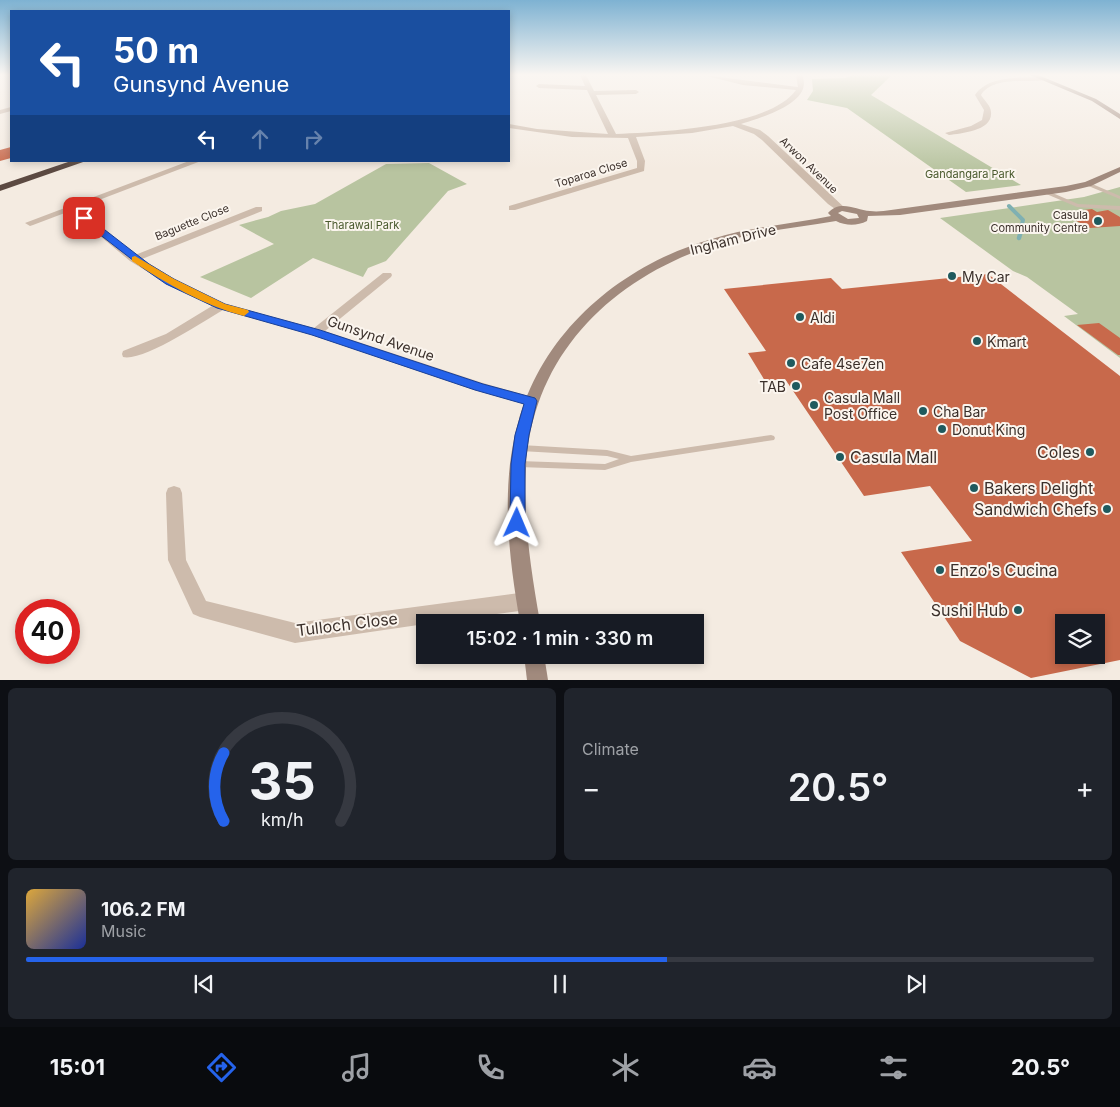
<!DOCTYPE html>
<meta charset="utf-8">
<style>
:root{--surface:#171b24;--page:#20242c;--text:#f1f3f6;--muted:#9ea1a6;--line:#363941;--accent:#2563eb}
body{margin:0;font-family:Inter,sans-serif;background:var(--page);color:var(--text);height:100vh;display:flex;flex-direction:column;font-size:19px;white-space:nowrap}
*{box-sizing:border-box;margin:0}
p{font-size:16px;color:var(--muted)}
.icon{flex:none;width:28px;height:28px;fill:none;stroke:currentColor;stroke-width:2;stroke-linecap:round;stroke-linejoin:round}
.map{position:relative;height:680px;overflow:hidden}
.side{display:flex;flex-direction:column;gap:8px;padding:8px;background:#0d0f14;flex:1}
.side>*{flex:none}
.top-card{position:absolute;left:10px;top:10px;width:500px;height:152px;border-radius:0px;box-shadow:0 2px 8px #0003;background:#1a4fa0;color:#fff;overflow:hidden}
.controls{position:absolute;left:1055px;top:614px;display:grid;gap:10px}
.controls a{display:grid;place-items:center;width:50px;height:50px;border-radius:0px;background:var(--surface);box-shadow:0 2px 8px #0003;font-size:25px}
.speed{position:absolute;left:15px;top:599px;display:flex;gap:10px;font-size:25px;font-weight:700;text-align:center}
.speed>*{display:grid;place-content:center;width:65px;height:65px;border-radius:50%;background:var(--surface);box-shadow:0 2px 8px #0003;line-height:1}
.speed .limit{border:8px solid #d22;background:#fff;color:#111}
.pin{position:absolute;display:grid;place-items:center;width:42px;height:42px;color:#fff;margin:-21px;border-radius:10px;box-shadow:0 2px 8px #0006}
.me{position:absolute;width:55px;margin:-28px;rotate:1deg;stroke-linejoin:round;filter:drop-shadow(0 0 4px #0008)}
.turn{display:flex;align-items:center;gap:18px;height:105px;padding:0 20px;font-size:22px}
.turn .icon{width:65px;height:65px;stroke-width:2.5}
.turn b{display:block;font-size:35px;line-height:42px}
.lanes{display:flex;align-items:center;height:48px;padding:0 20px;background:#0003;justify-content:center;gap:25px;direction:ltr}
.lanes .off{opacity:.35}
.big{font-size:38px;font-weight:600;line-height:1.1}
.side .widget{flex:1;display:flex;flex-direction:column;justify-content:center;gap:8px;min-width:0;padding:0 18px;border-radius:8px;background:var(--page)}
.side .dial{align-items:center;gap:0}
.dial svg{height:130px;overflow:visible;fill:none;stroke:var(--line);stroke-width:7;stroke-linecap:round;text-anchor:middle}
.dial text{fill:var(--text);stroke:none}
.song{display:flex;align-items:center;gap:15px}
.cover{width:60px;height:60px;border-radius:8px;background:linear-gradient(135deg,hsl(40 70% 55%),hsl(230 70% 35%))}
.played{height:5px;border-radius:2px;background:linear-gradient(90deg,var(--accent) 60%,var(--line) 60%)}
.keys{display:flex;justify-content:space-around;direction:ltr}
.heat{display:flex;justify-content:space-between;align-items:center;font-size:28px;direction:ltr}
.side .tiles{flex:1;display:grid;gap:8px;grid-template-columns:1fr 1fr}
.widget:last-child{grid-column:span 2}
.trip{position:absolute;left:416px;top:614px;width:288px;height:50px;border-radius:0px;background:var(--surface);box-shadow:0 2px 8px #0003;font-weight:600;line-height:50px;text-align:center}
.tab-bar{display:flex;height:80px;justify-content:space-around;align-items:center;background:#090b0e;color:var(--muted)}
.tab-bar .icon{width:35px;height:35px}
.tab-bar .on{color:var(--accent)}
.tab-bar b{font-size:22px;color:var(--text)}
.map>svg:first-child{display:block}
.green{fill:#b8c4a0}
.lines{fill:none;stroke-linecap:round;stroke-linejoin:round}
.stream-far1{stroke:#7fb0b2;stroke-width:4}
.stream{stroke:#7fb0b2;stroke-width:4.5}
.building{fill:#c8694b;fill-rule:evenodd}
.lane{fill:#cdbbac;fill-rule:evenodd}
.street{fill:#cdbbac;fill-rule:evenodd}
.secondary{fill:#a18a7d;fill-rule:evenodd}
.highway{fill:#5c4a42;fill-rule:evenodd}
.route{fill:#2563eb;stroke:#184099}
.slow{fill:#f59e0b}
.poi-dot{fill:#1f5a5e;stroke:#fbf5ee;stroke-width:2}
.labels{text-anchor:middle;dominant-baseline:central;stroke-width:4;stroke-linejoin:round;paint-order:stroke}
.far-street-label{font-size:11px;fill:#3b302b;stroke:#fbf5ee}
.far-park-label{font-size:11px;fill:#4a5a2e;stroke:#fbf5ee}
.far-poi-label{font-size:11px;fill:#3b302b;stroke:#fbf5ee;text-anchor:end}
.street-label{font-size:14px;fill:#3b302b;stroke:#fbf5ee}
.poi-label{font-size:14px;fill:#3b302b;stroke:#fbf5ee;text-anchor:start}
.near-poi-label{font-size:16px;fill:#3b302b;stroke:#fbf5ee;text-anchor:end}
.near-street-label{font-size:16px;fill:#3b302b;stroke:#fbf5ee}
</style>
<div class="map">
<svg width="1120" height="680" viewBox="0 0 1120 680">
<rect width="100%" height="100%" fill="#f4ebe1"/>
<g class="green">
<polygon points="852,75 892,75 871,95 1021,185 966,192 847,108 807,100 813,91 812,79 846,78"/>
<polygon points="429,163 467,184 448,191 386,261 368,268 363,277 313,258 251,298 200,277 274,244 239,225 268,217 281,211 315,204 386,164"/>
<polygon points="1120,187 1120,358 1064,316 1078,314 1027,277 1013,271 940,218 1084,197"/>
</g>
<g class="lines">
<polyline class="stream-far1" points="1009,206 1023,220 1020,232"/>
<polyline class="stream" points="1019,238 1021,231"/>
</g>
<g class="building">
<polygon points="11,147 11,158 0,161 0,150"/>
<polygon points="1092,209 1097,212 1108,210 1120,217 1120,226 1090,228 1065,215 1088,212 1084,210"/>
<path d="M988,274L1120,376V660L1031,678L960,641L901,552L972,541L930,486L864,496L785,379L765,381L748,353L766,351L724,289L831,278L842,289ZM1064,622H1096V655H1064Z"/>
<polygon points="1099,323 1120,338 1120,355 1118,355 1077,325"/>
</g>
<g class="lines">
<g class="lane">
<polygon points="1086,183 1090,183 1120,196 1120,199 1086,185"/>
<polygon points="1044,191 1048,191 1078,204 1120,206 1120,210 1077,207 1044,193"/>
<polygon points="771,435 774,436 775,438 774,440 631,462 605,470 519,467 516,466 515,464 516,462 519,461 605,464 619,459 607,456 521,451 518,450 517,448 518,446 521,445 607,450 631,456"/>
</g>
<g class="street">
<path d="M580,75H586L594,91L636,90L639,92L636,94L596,95L616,134C659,132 769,128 796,90L743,85L703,75L798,87L796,75H802C815,103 759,118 741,124L760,130L768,136L846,209L844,211H838L828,204L762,140L754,134L733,126L692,133L636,137L645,161L644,171L515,210H509V206L637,168V161L628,138L572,137L509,128V124L537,129L608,134L587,90L539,88L536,86L539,84L585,86Z"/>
<path d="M1043,77L1045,80C1026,83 993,76 981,95C984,100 991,106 991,112C993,131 961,133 949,135L945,133L971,126L982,120L984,110L975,95C988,75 1021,78 1043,77Z"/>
<polygon points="11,107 11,111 0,114 0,110"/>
<path d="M189,161H201L78,208L135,255L256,207H262V211L142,259L174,279L225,304L314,328L383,273H391L392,275L391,277L325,331L483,383L536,398L538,401L536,404L531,406L474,390L312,335L223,310C204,321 143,362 123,357L122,354L123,351L166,334L212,306L166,283L130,261L70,211L33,225L30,226L25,223Z"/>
<polygon points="174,486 180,488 182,493 186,560 206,601 295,623 527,592 534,595 536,601 534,607 527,610 437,622 425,622 425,624 295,643 200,617 193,614 168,560 166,493 168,488"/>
</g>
<g class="secondary">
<polygon points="1030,75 1038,75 1096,99 1120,114 1120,119 1092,101"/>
<path d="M1120,167V172L1091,186L1066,192L900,215L868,216L867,221C857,226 846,226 836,221C796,228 755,231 717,244C613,277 532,354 526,468C523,519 531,571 540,622H520C509,559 500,487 518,423C543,331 621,265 712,239C750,227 791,224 831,216L828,213C840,199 856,210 870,211C877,212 884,211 891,210L1066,186L1085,182ZM842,211L857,214L859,218L848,219L838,213Z"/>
<polygon points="524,655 544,655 548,680 527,680"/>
</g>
<polygon class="highway" points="71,161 86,161 0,191 0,185"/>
</g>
<linearGradient id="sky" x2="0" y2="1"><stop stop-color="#7eb2d2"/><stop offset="0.44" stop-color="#faf6f2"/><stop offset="1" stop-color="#faf6f2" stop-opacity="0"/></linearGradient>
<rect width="1120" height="170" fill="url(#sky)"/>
<polygon class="route" points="81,216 87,216 149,264 174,279 225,304 320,330 483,384 535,398 537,401 529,435 525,464 525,523 523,527 517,529 512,527 510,523 511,464 515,435 524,404 475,390 312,335 217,308 166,284 143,268 81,220"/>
<path class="slow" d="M135,256L174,279L225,304L248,310L249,312L244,316C203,305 167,284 132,261V257Z"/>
<g class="poi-dot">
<circle cx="1098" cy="221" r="5"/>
<circle cx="952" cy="276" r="5"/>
<circle cx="800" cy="317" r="5"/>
<circle cx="977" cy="341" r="5"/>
<circle cx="791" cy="363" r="5"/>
<circle cx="796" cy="386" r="5"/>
<circle cx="814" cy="405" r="5"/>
<circle cx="923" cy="411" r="5"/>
<circle cx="942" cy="429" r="5"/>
<circle cx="1090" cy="452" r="5"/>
<circle cx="840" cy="457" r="5"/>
<circle cx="974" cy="488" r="5"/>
<circle cx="1107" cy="509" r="5"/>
<circle cx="940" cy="570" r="5"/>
<circle cx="1018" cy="610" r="5"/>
</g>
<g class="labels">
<g class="far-street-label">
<text transform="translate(809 165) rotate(44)">Arwon Avenue</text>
<text transform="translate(591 173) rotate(-17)">Toparoa Close</text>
<text transform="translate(192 222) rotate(-22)">Baguette Close</text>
</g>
<g class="far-park-label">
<text x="970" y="174">Gandangara Park</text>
<text x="362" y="225">Tharawal Park</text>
</g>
<g class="far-poi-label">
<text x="1088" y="215">Casula<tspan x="1088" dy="13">Community Centre</tspan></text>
</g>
<g class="street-label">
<text transform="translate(733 239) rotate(-14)">Ingham Drive</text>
<text transform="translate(381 338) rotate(19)">Gunsynd Avenue</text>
</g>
<g class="poi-label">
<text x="962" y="276">My Car</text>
<text x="810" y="317">Aldi</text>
<text x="987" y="341">Kmart</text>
<text x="801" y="363">Cafe 4se7en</text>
<text x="786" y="386" text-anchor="end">TAB</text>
<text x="824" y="397">Casula Mall<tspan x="824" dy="16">Post Office</tspan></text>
<text x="933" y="411">Cha Bar</text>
<text x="952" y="429">Donut King</text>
</g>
<g class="near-poi-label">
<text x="1080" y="452">Coles</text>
<text x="850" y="457" text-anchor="start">Casula Mall</text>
<text x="984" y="488" text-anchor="start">Bakers Delight</text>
<text x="1097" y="509">Sandwich Chefs</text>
<text x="950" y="570" text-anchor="start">Enzo's Cucina</text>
<text x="1008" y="610">Sushi Hub</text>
</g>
<g class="near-street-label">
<text transform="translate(347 624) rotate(-7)">Tulloch Close</text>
</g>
</g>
</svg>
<div class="controls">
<a><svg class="icon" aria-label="layers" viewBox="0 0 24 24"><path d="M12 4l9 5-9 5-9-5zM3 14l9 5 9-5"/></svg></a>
</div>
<div class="speed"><div class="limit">40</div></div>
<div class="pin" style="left:84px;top:218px;background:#d93025"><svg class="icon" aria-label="arrive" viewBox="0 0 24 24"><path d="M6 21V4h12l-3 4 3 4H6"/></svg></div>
<svg class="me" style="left:517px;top:523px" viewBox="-20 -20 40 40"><path d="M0-17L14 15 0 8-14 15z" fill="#2563eb" stroke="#fff" stroke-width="4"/></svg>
<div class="trip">15:02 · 1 min · 330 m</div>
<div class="top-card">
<div class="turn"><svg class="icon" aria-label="left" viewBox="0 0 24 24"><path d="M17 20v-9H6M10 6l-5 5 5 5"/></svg><div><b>50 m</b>Gunsynd Avenue</div></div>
<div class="lanes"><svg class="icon" aria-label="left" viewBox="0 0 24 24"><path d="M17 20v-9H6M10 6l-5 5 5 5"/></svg><svg class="icon off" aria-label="ahead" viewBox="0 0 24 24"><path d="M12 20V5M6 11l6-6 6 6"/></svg><svg class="icon off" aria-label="right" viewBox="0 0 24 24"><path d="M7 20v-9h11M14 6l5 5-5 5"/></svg></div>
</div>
</div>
<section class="side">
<div class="tiles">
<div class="widget dial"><svg viewBox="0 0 100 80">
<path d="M14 69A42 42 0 1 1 86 69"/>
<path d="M14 69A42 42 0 0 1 14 27" stroke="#2563eb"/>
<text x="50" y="56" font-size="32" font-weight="700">35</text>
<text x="50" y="72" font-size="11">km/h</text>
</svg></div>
<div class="widget"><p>Climate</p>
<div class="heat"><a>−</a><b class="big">20.5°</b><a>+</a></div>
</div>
<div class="widget">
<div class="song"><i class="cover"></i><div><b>106.2 FM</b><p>Music</p></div></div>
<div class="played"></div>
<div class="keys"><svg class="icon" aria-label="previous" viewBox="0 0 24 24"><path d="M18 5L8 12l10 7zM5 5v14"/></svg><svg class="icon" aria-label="pause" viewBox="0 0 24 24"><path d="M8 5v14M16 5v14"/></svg><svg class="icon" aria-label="next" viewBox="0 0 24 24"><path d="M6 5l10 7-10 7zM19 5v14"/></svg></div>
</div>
</div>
</section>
<nav class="tab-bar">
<b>15:01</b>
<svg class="icon on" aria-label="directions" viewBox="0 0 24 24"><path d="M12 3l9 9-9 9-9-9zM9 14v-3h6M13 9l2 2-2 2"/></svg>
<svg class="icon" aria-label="music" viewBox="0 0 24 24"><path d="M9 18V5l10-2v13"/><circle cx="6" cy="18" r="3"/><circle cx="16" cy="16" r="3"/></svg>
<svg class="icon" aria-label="phone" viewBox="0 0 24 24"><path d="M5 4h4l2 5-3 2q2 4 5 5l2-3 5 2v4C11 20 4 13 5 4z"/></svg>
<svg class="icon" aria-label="climate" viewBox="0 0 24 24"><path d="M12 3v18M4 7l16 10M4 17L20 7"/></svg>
<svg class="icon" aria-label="car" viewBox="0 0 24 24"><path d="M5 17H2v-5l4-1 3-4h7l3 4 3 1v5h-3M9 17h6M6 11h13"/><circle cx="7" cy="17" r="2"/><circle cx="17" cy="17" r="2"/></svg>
<svg class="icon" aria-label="filters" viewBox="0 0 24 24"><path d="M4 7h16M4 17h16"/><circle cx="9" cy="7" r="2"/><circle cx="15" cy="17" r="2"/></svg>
<b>20.5°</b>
</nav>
